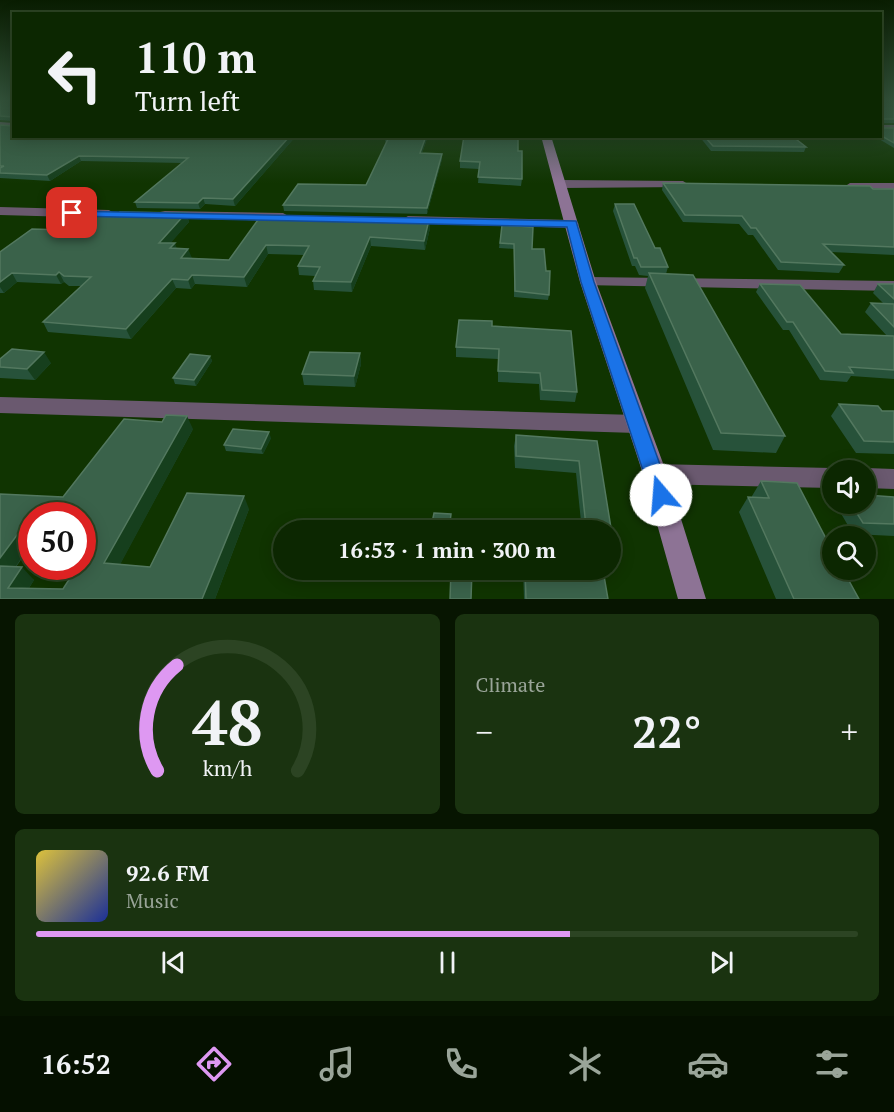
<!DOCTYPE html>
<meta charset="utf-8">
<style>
:root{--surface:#0c2701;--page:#1a3310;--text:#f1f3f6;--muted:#9aa599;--line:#2c4423;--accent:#de98f2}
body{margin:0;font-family:"PT Serif",serif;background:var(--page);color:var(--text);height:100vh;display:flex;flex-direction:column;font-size:22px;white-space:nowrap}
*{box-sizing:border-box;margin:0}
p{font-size:20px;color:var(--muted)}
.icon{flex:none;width:33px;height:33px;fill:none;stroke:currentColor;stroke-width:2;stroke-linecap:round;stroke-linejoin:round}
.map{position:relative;height:599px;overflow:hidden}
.side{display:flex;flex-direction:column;gap:15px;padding:15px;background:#071501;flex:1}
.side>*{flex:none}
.guide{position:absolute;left:12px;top:12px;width:870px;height:126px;border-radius:0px;box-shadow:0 3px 15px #0003,0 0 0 2px var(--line);background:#0c2701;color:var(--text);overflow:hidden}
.controls{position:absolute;left:822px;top:460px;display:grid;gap:12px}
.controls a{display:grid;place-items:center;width:54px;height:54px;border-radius:50%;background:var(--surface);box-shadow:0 3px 15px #0003,0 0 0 2px var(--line);font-size:30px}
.speed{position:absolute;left:18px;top:502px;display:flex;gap:12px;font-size:30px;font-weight:700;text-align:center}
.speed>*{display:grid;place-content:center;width:78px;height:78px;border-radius:50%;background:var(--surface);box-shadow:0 3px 15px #0003,0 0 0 2px var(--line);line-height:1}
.speed .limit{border:9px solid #d22;background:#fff;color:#111}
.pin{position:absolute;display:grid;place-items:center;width:51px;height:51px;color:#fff;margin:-26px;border-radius:12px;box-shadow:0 3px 9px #0006}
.me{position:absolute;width:66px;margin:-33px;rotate:342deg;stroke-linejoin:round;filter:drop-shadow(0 0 4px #0008)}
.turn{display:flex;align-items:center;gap:21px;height:126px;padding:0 24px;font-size:27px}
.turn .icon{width:78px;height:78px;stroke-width:2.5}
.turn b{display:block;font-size:42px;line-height:51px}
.big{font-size:45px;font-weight:700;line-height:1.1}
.side .tile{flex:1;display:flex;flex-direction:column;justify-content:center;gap:9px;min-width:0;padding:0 21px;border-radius:9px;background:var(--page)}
.side .dial{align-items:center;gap:0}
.dial svg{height:156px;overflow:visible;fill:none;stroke:var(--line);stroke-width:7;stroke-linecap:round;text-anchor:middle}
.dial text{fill:var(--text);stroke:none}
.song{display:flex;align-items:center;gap:18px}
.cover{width:72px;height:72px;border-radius:9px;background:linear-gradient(135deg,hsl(50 70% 55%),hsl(230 70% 35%))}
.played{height:6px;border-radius:3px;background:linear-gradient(90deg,var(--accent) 65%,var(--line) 65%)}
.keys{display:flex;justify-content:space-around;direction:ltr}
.heat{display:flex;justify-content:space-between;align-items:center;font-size:33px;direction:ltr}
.side .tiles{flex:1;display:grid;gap:15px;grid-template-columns:1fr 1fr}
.tile:last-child{grid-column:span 2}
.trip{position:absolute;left:273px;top:520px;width:348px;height:60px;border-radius:30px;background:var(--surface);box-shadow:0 3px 15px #0003,0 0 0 2px var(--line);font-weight:700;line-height:60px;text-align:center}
.tabs{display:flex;height:96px;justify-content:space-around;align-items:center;background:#051000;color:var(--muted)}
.tabs .icon{width:42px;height:42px}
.tabs .on{color:var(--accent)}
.tabs b{font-size:27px;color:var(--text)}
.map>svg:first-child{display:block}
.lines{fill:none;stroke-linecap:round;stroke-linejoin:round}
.minor{fill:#6a596f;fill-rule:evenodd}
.secondary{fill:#8d7395;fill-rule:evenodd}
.wall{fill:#27523a;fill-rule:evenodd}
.shaded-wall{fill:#163f1d}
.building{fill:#3a624a;stroke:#53785f;stroke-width:1.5}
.route{fill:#1a73e8;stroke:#114b97;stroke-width:1.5}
</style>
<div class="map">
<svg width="894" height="599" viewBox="0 0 894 599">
<rect width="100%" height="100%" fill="#103401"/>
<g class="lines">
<g class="minor">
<polygon points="0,122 14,123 14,129 0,128"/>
<rect x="880" y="125" width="14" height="6"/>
<polygon points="683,181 689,185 687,187 561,188 555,184 561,180"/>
<polygon points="850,183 894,183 894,191 846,190 844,187"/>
<polygon points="0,207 109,210 115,214 109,218 0,215"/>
<polygon points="165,211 283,213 290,217 283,221 160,218 160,212"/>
<polygon points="408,216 572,220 579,224 572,228 403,223 401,220"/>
<polygon points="588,277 894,281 894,291 582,285 580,282"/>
<polygon points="0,397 636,415 644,418 647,424 644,430 636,433 0,413"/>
<polygon points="655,464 832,468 841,471 832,471 832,488 655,484 647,481 643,474 647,467"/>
<polygon points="866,468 894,469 894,489 866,488 866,471 857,471"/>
</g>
<polygon class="secondary" points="541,136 551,136 596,282 667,474 706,599 678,599 643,474 580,282"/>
</g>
<g class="wall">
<polygon points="0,99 296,136 235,206 205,204 200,209 137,208 135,202 183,163 81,161 50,181 0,178 0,125 13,126 13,121 0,120"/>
<polygon points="880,99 894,99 894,123 881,123 881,128 894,128 894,148 874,136 880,136"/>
<polygon points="386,136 428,136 422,153 442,154 442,159 427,214 284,211 283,205 366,185 386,144 385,139"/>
<polygon points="699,136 792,136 806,147 804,152 711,151"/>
<polygon points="518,151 522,179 521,186 478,183 479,169 460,168 460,161"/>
<polygon points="663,183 894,189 894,255 831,252 844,265 839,273 778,270 753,235 748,235 739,224 683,222 662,190"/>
<polygon points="615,204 655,248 668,267 666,274 785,436 776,453 713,450 645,288 648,276 639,275 635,266 632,266 613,211"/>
<polygon points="186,213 189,222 170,243 177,249 188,249 191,258 229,260 260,217 429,220 430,228 425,250 371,246 352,292 314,290 313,281 315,276 299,275 298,266 304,255 268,254 247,287 195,284 191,289 176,288 131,339 48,332 43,322 81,286 69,286 64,282 61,284 17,282 4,293 0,293 0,252 117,214"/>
<polygon points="502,225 532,249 549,295 548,300 514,297 514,249 499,248"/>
<polygon points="760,284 841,334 887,336 865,312 871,303 883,303 873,293 878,284 894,284 894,379 851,376 847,382 820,380 789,330 783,330 756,292"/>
<polygon points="492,326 577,392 575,402 540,400 539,384 498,382 498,359 456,357 456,347"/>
<polygon points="360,353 361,364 355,387 304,385 302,374"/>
<polygon points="210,356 212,361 196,386 175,384 173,378"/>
<polygon points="0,359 51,363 35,380 0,378"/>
<polygon points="839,404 882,411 894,411 894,454 856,453 831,416"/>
<path d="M193,429L120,564L150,567L249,509L215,599H0V494L63,497ZM32,516H82V547H89L63,589L29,588L34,580L16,567L32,544Z"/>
<polygon points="516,435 597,441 611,528 609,531 582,531 576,473 515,468 514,446"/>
<polygon points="271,438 263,454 226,451 224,445"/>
<polygon points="761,481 859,599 776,599 739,512 748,497 752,497 752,496"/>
<polygon points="894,497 894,536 853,534 836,505 837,504 866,504"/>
<polygon points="523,570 603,570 608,599 524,599"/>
</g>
<g class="shaded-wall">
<polygon points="290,136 296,136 235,206 233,199"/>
<polygon points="426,136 428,136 420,159 420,153"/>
<polygon points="442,154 442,159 427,214 427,208"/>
<polygon points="79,156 81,161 50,181 47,175"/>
<polygon points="203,198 205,204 200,209 198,203"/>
<polygon points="186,213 189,222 163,252 159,243"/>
<polygon points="429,220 430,228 425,250 424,241"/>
<polygon points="370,237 371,246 352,292 351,282"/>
<polygon points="175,243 178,252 170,248"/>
<polygon points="266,245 268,254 247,287 244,277"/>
<polygon points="188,249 192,258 181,258"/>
<polygon points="59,272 64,282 61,284 56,275"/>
<polygon points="12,273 17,282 4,293 0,287 0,282"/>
<polygon points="192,275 195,284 191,289 188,280"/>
<polygon points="172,279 176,288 131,339 126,329"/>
<polygon points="44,352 51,363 35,380 27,369"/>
<polygon points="360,353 361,364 355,387 354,376"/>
<polygon points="210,356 212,361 196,386 194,380"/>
<polygon points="187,416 193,429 114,576 104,563"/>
<polygon points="269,432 271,438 263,454 261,449"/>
<polygon points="244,496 249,509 215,599 202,599"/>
<polygon points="20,531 31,544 7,579 0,572 0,558"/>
<polygon points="22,567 34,580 22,599 8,588"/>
</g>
<g class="building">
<polygon points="0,99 14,99 14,136 290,136 233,199 203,198 198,203 135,202 188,158 79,156 47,175 0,173 0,168 4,166 0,166 0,125 13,126 13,117 0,116"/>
<rect x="880" y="99" width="14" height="20"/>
<polygon points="880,121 881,128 894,128 894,143 880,135"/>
<polygon points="386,136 426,136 420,153 442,154 427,208 283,205 298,184 366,185 388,139 385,139"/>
<polygon points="464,136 518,136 518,151 522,151 522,179 478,177 480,162 460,161"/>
<polygon points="704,136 792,136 806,147 713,146"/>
<polygon points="663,183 870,186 873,189 894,189 894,247 823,244 844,265 781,262 756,228 751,228 742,216 685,215"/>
<polygon points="615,204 634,204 655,248 660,248 668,267 641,267 637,258 634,258"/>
<polygon points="88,212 117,214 120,212 186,213 159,243 175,243 170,248 188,249 181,258 229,260 260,217 429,220 424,241 370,237 351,282 313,281 320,267 298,266 309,246 266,245 244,277 192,275 188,280 172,279 126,329 43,322 91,277 64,276 59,272 56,275 12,273 0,282 0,252 32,229 65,230"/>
<polygon points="502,225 533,227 532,249 544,249 546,271 550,271 549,295 515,291 514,244 500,243"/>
<polygon points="649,273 693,275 785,436 721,433"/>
<polygon points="760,284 800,285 841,334 894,336 894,370 849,367 853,373 825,371 793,322 787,322"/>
<polygon points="878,284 894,284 894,299"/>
<polygon points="871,303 894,304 894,327"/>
<polygon points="459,320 492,321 492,326 571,331 577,392 542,390 540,373 498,371 499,349 456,347"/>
<polygon points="12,349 44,352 27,369 0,367 0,359"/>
<polygon points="310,352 360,353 354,376 302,374"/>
<polygon points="190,354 210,356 194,380 173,378"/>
<polygon points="839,404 878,406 882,411 894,411 894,442 864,441"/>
<polygon points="166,415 187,416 104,563 150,567 187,493 244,496 202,599 0,599 0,566 22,567 8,588 63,589 77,567 82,567 82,557 96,535 82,534 82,516 32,516 32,532 20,531 0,558 0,494 63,497 124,419 162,422"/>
<polygon points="233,429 269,432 261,449 224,445"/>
<polygon points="516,435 597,441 611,528 586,526 579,461 516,456"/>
<polygon points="761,481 797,483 832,550 832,570 843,570 859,599 794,599 748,497 769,498"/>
<polygon points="866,495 894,497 894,524 863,523 851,504 866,504"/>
<polygon points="434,513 451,514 449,531 385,531 387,519 432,523"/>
<polygon points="524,524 542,526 543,531 524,531"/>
<polygon points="451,570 472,570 471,599 450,599"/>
<polygon points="525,570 603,570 608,599 526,599"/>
</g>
<linearGradient id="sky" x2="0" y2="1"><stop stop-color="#091d01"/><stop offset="0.54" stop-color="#315038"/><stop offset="1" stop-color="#315038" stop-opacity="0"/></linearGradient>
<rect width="894" height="183" fill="url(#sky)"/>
<polygon class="route" points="68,211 576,221 594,282 671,495 668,501 661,504 654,501 651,495 581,282 567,227 72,216 68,215"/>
</svg>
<div class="controls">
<a><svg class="icon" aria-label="sound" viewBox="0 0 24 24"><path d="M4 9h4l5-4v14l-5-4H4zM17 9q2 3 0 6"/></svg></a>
<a><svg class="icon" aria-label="search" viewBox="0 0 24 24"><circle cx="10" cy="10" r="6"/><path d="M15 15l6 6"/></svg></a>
</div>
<div class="speed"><div class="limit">50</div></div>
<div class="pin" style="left:72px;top:213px;background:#d93025"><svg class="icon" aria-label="arrive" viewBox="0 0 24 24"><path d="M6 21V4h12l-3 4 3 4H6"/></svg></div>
<svg class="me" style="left:661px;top:495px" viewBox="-20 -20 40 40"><circle r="19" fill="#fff"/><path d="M0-13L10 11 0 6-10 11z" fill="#1a73e8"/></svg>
<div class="trip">16:53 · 1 min · 300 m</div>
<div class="guide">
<div class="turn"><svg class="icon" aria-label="left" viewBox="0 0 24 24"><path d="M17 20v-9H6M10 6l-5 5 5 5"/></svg><div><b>110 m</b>Turn left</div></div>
</div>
</div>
<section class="side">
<div class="tiles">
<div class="tile dial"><svg viewBox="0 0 100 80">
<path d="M14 69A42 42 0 1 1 86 69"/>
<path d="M14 69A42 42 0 0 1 24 15" stroke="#de98f2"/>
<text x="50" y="56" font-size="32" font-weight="700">48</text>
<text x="50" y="72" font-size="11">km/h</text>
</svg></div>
<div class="tile"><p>Climate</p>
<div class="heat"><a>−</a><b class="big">22°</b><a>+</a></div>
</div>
<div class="tile">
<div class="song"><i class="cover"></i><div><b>92.6 FM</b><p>Music</p></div></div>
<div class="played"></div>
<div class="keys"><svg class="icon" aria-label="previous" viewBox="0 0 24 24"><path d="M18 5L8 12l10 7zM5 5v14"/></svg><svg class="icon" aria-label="pause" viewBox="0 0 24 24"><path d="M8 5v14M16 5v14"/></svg><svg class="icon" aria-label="next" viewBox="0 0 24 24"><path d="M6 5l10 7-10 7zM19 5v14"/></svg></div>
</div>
</div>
</section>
<nav class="tabs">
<b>16:52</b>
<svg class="icon on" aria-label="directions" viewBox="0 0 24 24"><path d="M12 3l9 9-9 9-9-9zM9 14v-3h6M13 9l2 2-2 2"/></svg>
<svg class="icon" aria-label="music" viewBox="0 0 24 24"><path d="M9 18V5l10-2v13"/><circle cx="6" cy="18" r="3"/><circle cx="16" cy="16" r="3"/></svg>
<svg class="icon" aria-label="phone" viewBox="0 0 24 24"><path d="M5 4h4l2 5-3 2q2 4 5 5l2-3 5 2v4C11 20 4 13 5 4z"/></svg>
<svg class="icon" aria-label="climate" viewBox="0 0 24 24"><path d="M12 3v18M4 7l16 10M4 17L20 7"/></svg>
<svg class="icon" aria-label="car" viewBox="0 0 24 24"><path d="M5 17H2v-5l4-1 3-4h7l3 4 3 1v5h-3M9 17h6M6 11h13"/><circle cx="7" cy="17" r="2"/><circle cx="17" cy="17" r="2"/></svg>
<svg class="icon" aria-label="filters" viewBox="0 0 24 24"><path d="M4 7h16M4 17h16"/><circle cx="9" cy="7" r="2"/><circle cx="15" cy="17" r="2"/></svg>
</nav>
